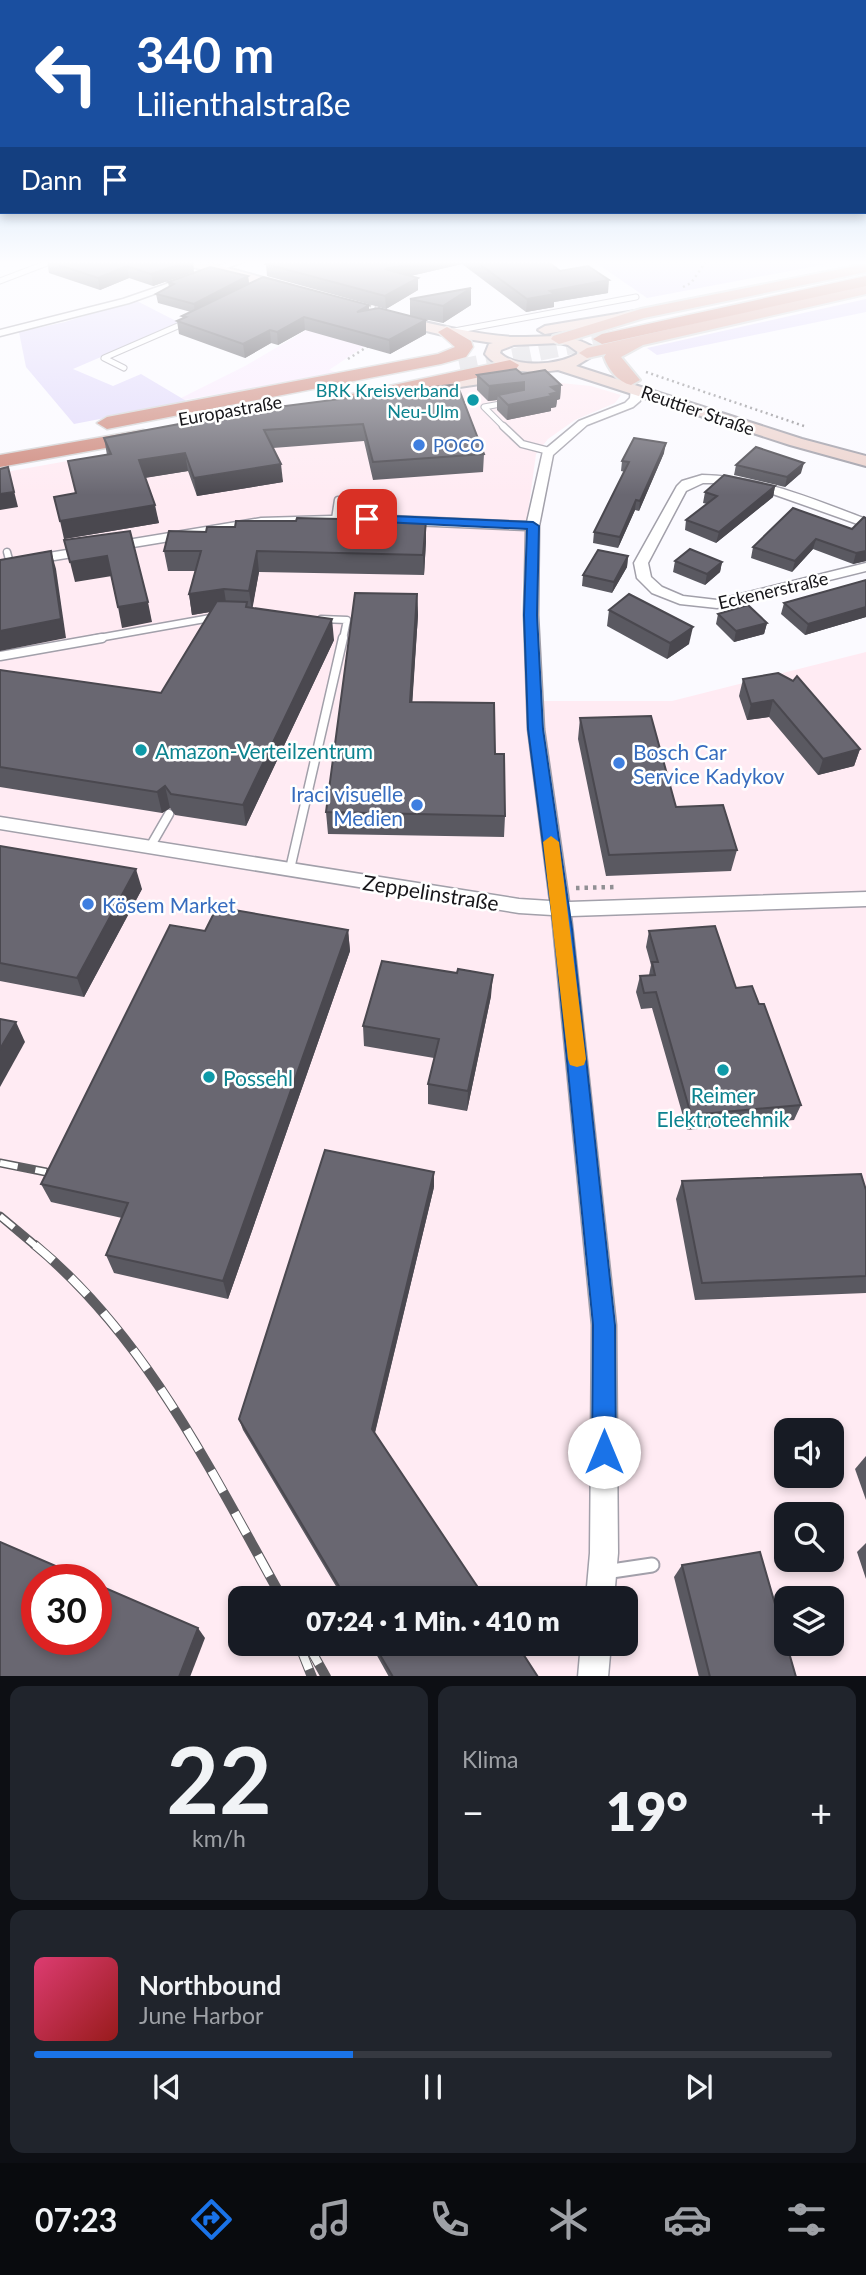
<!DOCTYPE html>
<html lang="de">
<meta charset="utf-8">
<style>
:root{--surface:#171b24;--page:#20242c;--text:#f1f3f6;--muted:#9ea1a6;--line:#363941;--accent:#1a73e8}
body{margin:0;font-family:Lato,sans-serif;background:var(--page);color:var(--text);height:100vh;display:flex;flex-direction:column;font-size:26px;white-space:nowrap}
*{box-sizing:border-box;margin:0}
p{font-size:23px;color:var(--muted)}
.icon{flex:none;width:38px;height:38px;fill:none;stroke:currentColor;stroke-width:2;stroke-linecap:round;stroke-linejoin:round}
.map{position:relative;height:1676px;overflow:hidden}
.details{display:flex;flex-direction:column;gap:10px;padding:10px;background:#0d0f14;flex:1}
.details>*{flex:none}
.top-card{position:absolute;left:0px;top:0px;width:866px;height:214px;box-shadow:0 4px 10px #0003;background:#1a4fa0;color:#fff;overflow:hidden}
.controls{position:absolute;left:774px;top:1418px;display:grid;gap:14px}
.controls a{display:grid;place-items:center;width:70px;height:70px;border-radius:14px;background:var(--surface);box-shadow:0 4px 10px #0003;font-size:35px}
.speed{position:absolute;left:21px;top:1564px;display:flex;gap:14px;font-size:35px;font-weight:700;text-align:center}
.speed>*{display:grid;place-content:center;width:91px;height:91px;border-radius:50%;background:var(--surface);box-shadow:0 4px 10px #0003;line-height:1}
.speed .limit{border:10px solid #d22;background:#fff;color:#111}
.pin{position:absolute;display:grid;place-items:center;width:60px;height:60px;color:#fff;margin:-30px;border-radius:14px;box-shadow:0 4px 10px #0006}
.me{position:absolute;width:77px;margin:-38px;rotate:0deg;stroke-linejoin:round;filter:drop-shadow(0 0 5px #0008)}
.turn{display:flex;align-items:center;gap:24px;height:147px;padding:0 21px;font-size:32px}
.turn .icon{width:91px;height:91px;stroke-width:2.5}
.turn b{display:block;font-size:49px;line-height:60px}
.then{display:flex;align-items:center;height:66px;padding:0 21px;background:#0003;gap:14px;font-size:26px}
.big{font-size:52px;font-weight:800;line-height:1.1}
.details .card{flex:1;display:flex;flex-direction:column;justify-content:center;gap:10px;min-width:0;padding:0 24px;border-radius:14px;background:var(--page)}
.details .dial{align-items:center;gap:0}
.dial b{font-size:91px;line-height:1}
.song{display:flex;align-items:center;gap:21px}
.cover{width:84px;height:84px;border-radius:10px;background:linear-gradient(135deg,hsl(340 70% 55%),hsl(0 70% 35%))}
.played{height:7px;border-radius:4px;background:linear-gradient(90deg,var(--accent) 40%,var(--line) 40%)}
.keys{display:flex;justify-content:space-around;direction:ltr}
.heat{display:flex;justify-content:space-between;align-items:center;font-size:38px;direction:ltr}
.details .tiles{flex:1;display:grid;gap:10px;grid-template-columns:1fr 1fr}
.card:last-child{grid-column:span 2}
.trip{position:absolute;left:228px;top:1586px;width:410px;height:70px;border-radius:14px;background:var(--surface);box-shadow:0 4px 10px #0003;font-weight:800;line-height:70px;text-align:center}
.dock{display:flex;height:112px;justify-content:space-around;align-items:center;background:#090b0e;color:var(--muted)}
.dock .icon{width:49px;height:49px}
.dock .on{color:var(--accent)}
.dock b{font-size:32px;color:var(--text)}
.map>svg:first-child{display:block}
.commercial{fill:#faebfe}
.industrial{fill:#ffebf3;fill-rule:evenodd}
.green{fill:#e2dafb}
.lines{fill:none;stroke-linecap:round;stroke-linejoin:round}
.trunk-tunnel{stroke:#d9d8dd;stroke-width:18;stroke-dasharray:18 9;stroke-linecap:butt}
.service-far3-casing{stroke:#a2a0aa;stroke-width:7}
.service-far2-casing{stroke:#a2a0aa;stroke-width:9}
.service-far1-casing{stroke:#a2a0aa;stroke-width:11}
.service-casing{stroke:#a2a0aa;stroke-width:17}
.minor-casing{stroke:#a2a0aa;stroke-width:3}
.secondary-casing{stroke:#a2a0aa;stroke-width:4}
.primary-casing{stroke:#d5d5d6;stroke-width:4}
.trunk-casing{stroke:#d5d5d6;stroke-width:3}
.path-far1{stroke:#919094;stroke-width:2.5;stroke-dasharray:2 3.5;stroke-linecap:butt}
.path{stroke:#919094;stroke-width:4.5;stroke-dasharray:3.5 5;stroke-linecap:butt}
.service-far3{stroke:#fff;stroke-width:5}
.service-far2{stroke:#fff;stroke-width:6}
.service-far1{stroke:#fff;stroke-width:8}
.service{stroke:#fff;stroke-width:13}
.minor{fill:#fff;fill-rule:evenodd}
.secondary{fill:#edd4cf;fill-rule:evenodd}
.primary{fill:#dba9a0;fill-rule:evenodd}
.trunk{fill:#cf8c80;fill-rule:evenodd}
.rail-far1-casing{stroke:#5e5d61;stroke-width:9}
.rail-casing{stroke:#5e5d61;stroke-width:10}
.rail-far1{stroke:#fff;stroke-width:6;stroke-dasharray:18;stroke-linecap:butt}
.rail{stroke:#fff;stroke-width:8;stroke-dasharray:24;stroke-linecap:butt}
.wall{fill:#5a5961}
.shaded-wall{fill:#4a484f}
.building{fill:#696771;stroke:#4a484f;stroke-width:2}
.route{fill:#1a73e8;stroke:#114b97;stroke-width:2}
.slow{fill:#f59e0b}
.culture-dot{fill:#0f9aa8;stroke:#fff;stroke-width:2.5}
.shop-dot{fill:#3f7fe0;stroke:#fff;stroke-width:2.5}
.labels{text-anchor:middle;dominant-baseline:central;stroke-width:5;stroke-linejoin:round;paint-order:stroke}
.far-culture-label{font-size:18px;fill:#0d838f;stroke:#fff;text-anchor:end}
.far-street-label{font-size:18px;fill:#17161a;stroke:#fff}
.far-shop-label{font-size:18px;fill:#366cbe;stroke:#fff;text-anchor:start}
.culture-label{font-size:21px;fill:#0d838f;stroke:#fff;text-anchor:start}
.shop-label{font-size:21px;fill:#366cbe;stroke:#fff;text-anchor:start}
.street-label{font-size:21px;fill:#17161a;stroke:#fff}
</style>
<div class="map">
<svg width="866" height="1677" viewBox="0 0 866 1677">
<rect width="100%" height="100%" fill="#fbfaff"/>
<polygon class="commercial" points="339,311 393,327 329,370 339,373 184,400 181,398 245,366"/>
<path class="industrial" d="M539,381L591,386L621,395L615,403L575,420L548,439L536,454L525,535L521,605L526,701H672L866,652V1676L0,1677V473L389,404L495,382ZM786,1430H831V1475H786ZM786,1514H831V1559H786ZM37,1580H96V1640H37ZM240,1598H625V1643H240ZM786,1598H831V1643H786Z"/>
<g class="green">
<polygon points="592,260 832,260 837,262 647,298"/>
<polygon points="866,299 866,312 657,355 647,348"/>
<polygon points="135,300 180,323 73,369 113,386 141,374 188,402 74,424 26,367 19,332 65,322"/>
</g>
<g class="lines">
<polyline class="trunk-tunnel" points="460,368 602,339"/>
<g class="service-far3-casing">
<g id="service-far3">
<polyline points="0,281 55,260"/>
<polyline points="449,332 636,297"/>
<polyline points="124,368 104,358 187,322"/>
<polyline points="505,428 484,407 506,403"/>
</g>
</g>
<g class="service-far2-casing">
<g id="service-far2">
<polyline points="503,426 522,444 549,451"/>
<polyline points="335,519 338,500"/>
<polyline points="7,552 10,563"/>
<polyline points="321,619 347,620 343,639"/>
<polyline points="93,639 216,617"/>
</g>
</g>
<g class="service-far1-casing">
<g id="service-far1">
<polyline points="0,656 102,638"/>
<polyline points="150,847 169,814"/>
<polyline points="290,869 343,638"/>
</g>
</g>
<g class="service-casing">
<polyline id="service" points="605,1572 652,1565"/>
</g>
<g class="minor-casing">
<g id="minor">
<polygon points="236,260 249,260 129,303 0,336 0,330 123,299"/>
<polygon points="631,387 640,389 640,401 633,407 587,425 553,455 539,526 538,615 544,729 569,902 866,892 866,906 571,916 616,1325 618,1553 614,1598 586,1598 590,1553 592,1325 552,915 519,913 0,829 0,817 519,899 550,901 528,729 524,615 526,530 367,523 261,526 0,569 0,561 261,518 367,515 527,522 543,451 579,421 625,403 630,398"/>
<path d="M702,475C759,476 813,499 866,519V527L770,493L723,483H703L686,491L648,563L651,577L662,587L683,596L717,600L866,563V571L717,608L680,604L652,593L637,578L634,563L677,486L682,481Z"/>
<polygon points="581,1643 611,1643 608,1677 578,1677"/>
</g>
</g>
<g class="secondary-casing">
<g id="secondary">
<polygon points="178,260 198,260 293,286 295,289 293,292 283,292 179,263"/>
<polygon points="641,310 648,314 646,317 545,334 538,330 545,326"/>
<path d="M394,315C433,324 472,334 512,337C541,338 564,331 591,346L594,355L576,366L802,439L866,456V466L790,445L558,370C534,373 501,374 485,354L489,344L493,343L447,336L389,322V316ZM559,343L568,345L579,353C560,365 517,369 500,353L501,350L514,345Z"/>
<polygon points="508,371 513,373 516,376 513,379 433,391 425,386 433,381"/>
</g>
</g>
<g class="primary-casing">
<g id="primary">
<polygon points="866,264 866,272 644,318 559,344 551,339 553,336 641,309"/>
<path d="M866,284V294L643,345L621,357L640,380L631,385C618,382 608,369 604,357L606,354L587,358L579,353L587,348Z"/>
</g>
</g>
<g class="trunk-casing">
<g id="trunk">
<polygon points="866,276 866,286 602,344 593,339 602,334"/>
<polygon points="447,327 471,341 473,347 466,357 441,364 107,429 97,423 107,417 438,354 455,347 438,332"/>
<polygon points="510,360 519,365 516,369 347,407 338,401 347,395"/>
<polygon points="143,430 150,432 153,436 150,440 0,467 0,455"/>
</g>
</g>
<g class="path-far1">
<polyline points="683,287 691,283 707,260"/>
<polyline points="364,304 383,310"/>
<polyline points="348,359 370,345"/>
<polyline points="646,372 804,426"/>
</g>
<polyline class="path" points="576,888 616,887"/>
<use href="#service-far3" class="service-far3"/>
<use href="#service-far2" class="service-far2"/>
<use href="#service-far1" class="service-far1"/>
<use href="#service" class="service"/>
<use href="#minor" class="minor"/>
<use href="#secondary" class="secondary"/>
<use href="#primary" class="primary"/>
<use href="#trunk" class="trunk"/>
<g class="rail-far1-casing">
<g id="rail-far1">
<polyline points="0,1163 46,1172"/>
<polyline points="0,1216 37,1247"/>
</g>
</g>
<g class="rail-casing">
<g id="rail">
<path d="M35,1245C147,1338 212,1473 282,1598"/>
<polyline points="307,1643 326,1677"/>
<polyline points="300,1647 312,1677"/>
</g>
</g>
<use href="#rail-far1" class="rail-far1"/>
<use href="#rail" class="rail"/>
</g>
<g class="wall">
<polygon points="50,260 194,272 153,286 129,278 100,290 49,273 47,261"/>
<polygon points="275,260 546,260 560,271 608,293 554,302 554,307 526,312 462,264 410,276 418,290 386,309 267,276 266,264"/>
<polygon points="248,276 249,283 369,305 369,310 426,320 426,334 390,354 305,330 278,345 271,343 245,358 179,334 177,321 183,318 182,316 191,312 158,303 156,294 169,287 168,282"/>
<polygon points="471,288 471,305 443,323 410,316 410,299"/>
<polygon points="522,374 561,385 560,399 557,400 556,407 551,408 551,411 507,420 497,410 497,400 488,401 477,390 477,375"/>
<polygon points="457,384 484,454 483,472 373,480 364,441 273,448 283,482 197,496 188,471 145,478 159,523 64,539 76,493 107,455 104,438"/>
<polygon points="664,453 639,511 635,510 618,548 593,543 594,532 625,472 621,471 622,461"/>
<polygon points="736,465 801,473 785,487 734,475"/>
<polygon points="775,486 773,497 716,543 685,530 686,520 707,504 703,503 705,492"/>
<polygon points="426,521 426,541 424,575 259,572 252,608 334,640 246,826 175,815 170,808 162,813 0,787 0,670 161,693 210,612 192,615 189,594 195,571 168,571 164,551 206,532 235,527"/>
<polygon points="852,529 866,561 853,564 813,549 792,572 751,558 753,547"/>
<polygon points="628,556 627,567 612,593 582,586 583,575"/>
<polygon points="675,561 722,562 720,572 705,585 673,572"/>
<polygon points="866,580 866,617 805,635 781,614 784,603"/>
<polygon points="417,594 418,615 412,702 495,754 505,816 504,837 328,834 326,812"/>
<polygon points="609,610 689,644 667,659 607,626"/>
<polygon points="718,614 767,623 764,634 734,642 716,624"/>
<polygon points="743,679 793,681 860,749 854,766 818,775 769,717 747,720 739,696"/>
<polygon points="580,718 676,807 737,850 731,871 606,876 578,739"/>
<polygon points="0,846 142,889 84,997 0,981"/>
<polygon points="348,930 350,951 228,1299 114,1273 106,1255 122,1218 51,1202 41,1184 205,931"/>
<polygon points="649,931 736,988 759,1004 801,1105 794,1120 687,1130 652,1008 641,1009 636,992 640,976 649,975 651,965 646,947"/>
<polygon points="491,996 467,1111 428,1104 428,1084 434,1058 364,1046 363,1026"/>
<polygon points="682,1181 866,1190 866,1293 695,1300 676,1199"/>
<polygon points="434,1187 375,1433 485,1598 343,1598 243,1430 239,1419"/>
<polygon points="866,1456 866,1500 855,1469"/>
<polygon points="866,1543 866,1579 857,1552"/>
<polygon points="682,1565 796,1677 699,1677 674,1577"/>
<polygon points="370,1643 516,1643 538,1677 389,1677"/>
</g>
<g class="shaded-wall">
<polygon points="193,260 194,272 153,286 151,274"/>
<polygon points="427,260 463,260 462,264 385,282 385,269"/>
<polygon points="127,266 129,278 100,290 98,278"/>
<polygon points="248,276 249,285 195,313 194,304"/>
<polygon points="418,278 418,290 386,309 385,296"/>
<polygon points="609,280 608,293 554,302 554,307 526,312 527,299 550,291"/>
<polygon points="471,288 471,305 443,323 443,306"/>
<polygon points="369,305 369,318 357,312"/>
<polygon points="304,317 305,330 278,345 277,332"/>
<polygon points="426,320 426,334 390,354 389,340"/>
<polygon points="270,330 271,343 245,358 243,344"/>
<polygon points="524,382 523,396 498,395 497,400 488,401 489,386"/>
<polygon points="561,385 560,399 557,400 556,407 551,408 551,411 507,420 508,405 551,387"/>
<polygon points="666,443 664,453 639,511 640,501"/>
<polygon points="185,453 188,471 143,478 139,460"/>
<polygon points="804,463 801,473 785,487 787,477"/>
<polygon points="281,464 283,482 197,496 194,478"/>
<polygon points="8,467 18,507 0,510 0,494"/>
<polygon points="775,486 773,497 716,543 719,532"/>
<polygon points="636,500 635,510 618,548 620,537"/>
<polygon points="155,505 159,523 64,539 60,521"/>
<polygon points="426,521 426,541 424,575 423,555"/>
<polygon points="816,539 813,549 792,572 795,561"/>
<polygon points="51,551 56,569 66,638 0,651 0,631"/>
<polygon points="257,551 259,572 252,611 249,591"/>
<polygon points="866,551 866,561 853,564 856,553"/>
<polygon points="107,556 112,576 75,582 70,562"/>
<polygon points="628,556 627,567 612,593 614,582"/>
<polygon points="722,562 720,572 705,585 707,574"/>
<polygon points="224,589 227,609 192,615 189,594"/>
<polygon points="417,594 418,615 411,723 410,702"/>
<polygon points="148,602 152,622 122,628 118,607"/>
<polygon points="866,607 866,617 805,635 808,624"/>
<polygon points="332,619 334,640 246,826 243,805"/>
<polygon points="767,623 764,634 734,642 736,631"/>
<polygon points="693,627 689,644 667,659 670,643"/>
<polygon points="773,700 769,717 747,720 751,704"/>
<polygon points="860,749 854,766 818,775 823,759"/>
<polygon points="165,786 170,808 162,813 157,792"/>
<polygon points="136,869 142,889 84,997 77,978"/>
<polygon points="348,930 350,951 228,1299 223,1281"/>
<polygon points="493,975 491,996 467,1111 468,1091"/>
<polygon points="16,1022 25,1042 0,1087 0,1049"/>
<polygon points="434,1172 434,1187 373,1440 372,1429"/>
<polygon points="198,1628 205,1638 190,1677 179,1677"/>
</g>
<g class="building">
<polygon points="50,260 192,260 151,274 127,266 98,278 47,261"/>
<polygon points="275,260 427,260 385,269 418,278 385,296 266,264"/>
<polygon points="474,260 546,260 560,271 588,266 609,280 550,291 555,294 527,299"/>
<polygon points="210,267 248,276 194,304 156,294 174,284 168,282"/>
<polygon points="263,277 369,305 357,312 379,308 426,320 389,340 304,317 277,332 270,330 243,344 177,321 186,317 182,316"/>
<polygon points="471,288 443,306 410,299"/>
<polygon points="516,369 522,374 545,370 561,385 551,387 558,392 550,394 552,396 508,405 498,395 524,390 524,382 489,386 477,375"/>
<polygon points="457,384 484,454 373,462 363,424 264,430 281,464 194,478 185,453 139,460 155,505 60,521 54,497 76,493 68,461 111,454 104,438 254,410"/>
<polygon points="634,438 666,443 640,501 636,500 620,537 594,532 629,462 622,461"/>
<polygon points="756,447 804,463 787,477 736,465"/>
<polygon points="8,467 14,492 0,494 0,469"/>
<polygon points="724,475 775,486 719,532 686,520 717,496 705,492"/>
<polygon points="793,508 852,529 864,517 866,518 866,551 856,553 816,539 795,561 753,547"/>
<polygon points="297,518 426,521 423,555 257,551 249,591 224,589 189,594 201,551 164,551 169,531 206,532 207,527 235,527 236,521 296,521"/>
<polygon points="130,531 148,602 118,607 107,556 70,562 64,540"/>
<polygon points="690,549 722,562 707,574 675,561"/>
<polygon points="598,550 628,556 614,582 583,575"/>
<polygon points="51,551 61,619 0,631 0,560"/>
<polygon points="866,580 866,607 808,624 784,603"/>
<polygon points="355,593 417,594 410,702 494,703 495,754 504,754 505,816 326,812"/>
<polygon points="629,594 693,627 670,643 609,610"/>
<polygon points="217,601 247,602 246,607 332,619 243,805 171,794 165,786 157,792 0,767 0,670 161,693"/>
<polygon points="748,605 767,623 736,631 718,614"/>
<polygon points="778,673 793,681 797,676 860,749 823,759 773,700 751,704 743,679"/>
<polygon points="651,716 676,807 723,805 737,850 609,855 580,718"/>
<polygon points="0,846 136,869 77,978 0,963"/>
<polygon points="217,907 348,930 223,1281 106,1255 128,1203 41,1184 170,925 205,931"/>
<polygon points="715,926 736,988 752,986 759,1004 764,1004 801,1105 691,1115 656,992 644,993 640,976 655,975 652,962 658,962 649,931"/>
<polygon points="382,961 457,973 458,969 493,975 468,1091 428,1084 439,1039 363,1026"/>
<polygon points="0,1019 16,1022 0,1049"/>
<polygon points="325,1150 434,1172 372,1429 485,1598 346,1598 239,1419"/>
<polygon points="861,1174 866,1190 866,1276 702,1283 682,1181"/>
<polygon points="0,1542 88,1580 37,1580 37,1640 96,1640 96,1584 198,1628 179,1677 0,1677"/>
<polygon points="760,1552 796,1677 710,1677 682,1565"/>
<polygon points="373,1643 516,1643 538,1677 393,1677"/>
</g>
<linearGradient id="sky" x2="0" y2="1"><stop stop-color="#99c6f1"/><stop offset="0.53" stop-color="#fdfdff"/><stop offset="1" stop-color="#fdfdff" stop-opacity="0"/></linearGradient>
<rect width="866" height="495" fill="url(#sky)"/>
<polygon class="route" points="367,515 533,522 539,526 537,615 543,729 572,929 615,1325 616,1452 612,1460 604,1464 595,1460 592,1452 593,1325 554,929 528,729 524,615 527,529 363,521 363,516"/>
<polygon class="slow" points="551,836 559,842 586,1059 584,1065 577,1067 570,1065 568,1059 543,842"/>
<g class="culture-dot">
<circle cx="473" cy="400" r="7"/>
<circle cx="141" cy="750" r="7"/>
<circle cx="723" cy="1070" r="7"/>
<circle cx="209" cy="1077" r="7"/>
</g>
<g class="shop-dot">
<circle cx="419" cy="445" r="7"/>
<circle cx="619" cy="763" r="7"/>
<circle cx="417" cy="805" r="7"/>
<circle cx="88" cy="904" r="7"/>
</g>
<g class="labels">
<g class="far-culture-label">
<text x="459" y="390">BRK Kreisverband<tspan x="459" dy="21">Neu-Ulm</tspan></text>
</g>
<g class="far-street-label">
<text transform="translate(230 410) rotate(-10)">Europastraße</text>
<text transform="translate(698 410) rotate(19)">Reuttier Straße</text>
<text transform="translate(773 590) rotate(-13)">Eckenerstraße</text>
</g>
<g class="far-shop-label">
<text x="433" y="445">POCO</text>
</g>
<g class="culture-label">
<text x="155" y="750">Amazon-Verteilzentrum</text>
<text x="223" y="1077">Possehl</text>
<text x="723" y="1094" text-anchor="middle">Reimer<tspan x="723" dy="24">Elektrotechnik</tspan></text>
</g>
<g class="shop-label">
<text x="633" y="751">Bosch Car<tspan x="633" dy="24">Service Kadykov</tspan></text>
<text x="403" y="793" text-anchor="end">Iraci visuelle<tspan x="403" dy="24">Medien</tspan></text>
<text x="102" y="904">Kösem Market</text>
</g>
<g class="street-label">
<text transform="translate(431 892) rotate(9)">Zeppelinstraße</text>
</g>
</g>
</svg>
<div class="controls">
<a><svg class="icon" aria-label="sound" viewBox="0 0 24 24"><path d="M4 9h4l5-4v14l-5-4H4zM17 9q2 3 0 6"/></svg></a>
<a><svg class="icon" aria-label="search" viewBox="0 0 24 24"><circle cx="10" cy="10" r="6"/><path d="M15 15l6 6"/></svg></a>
<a><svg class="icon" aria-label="layers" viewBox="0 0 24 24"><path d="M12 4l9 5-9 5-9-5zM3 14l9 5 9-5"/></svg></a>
</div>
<div class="speed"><div class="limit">30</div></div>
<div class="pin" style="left:367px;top:519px;background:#d93025"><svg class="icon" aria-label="arrive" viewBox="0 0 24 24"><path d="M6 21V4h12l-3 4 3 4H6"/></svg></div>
<svg class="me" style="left:604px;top:1452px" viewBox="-20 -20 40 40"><circle r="19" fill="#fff"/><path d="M0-13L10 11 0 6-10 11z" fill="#1a73e8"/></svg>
<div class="trip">07:24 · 1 Min. · 410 m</div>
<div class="top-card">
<div class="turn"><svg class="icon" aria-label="left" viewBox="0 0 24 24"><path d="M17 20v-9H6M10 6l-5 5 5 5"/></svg><div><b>340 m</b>Lilienthalstraße</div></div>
<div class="then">Dann<svg class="icon" aria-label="arrive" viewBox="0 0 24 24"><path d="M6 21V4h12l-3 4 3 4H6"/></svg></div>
</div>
</div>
<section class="details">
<div class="tiles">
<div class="card dial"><b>22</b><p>km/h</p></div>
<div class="card"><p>Klima</p>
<div class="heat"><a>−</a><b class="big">19°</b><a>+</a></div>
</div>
<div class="card">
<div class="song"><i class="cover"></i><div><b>Northbound</b><p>June Harbor</p></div></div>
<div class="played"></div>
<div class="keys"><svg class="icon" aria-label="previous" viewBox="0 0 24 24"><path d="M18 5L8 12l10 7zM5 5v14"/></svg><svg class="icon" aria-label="pause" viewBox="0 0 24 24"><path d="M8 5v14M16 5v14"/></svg><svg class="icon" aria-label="next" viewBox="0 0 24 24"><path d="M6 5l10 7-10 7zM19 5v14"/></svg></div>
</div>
</div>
</section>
<nav class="dock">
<b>07:23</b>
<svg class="icon on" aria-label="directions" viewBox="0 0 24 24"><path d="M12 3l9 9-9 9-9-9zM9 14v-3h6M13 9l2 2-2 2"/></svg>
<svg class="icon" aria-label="music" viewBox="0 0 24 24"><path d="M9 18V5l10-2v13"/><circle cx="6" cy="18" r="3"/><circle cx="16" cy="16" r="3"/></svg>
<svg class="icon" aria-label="phone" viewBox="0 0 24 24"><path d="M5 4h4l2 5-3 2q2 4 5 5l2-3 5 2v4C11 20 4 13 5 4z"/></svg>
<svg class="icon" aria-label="climate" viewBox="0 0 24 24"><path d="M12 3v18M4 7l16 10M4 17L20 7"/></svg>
<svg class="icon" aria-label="car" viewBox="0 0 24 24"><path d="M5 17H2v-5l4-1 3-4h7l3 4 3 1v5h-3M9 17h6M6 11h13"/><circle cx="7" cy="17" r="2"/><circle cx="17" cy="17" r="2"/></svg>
<svg class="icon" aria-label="filters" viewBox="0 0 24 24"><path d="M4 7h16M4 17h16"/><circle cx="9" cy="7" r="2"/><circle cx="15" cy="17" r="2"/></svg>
</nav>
